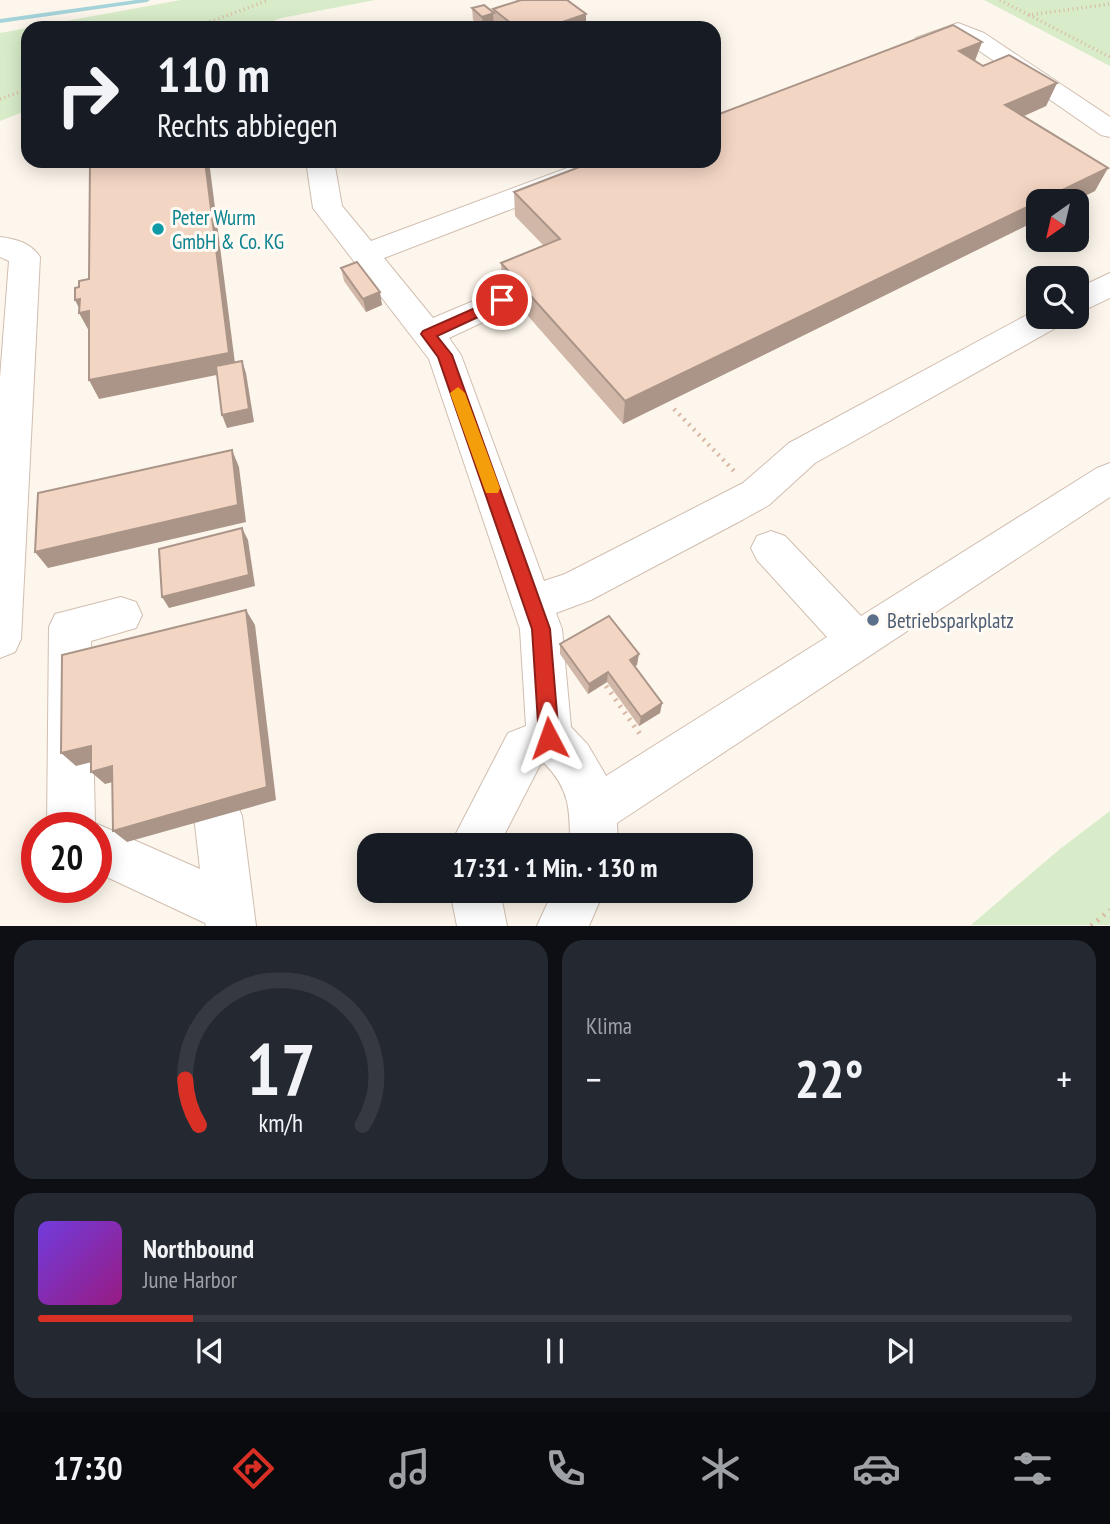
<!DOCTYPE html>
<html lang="de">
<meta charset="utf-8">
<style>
:root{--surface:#171b24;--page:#242831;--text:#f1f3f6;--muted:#9ea1a6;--line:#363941;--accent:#d93025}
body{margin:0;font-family:"PT Sans Narrow",sans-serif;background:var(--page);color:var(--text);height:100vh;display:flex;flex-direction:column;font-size:26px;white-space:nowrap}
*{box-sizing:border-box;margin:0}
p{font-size:23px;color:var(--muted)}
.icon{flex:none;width:38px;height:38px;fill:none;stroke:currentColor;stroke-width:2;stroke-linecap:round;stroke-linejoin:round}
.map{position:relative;height:926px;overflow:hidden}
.panel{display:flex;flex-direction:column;gap:14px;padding:14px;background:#0d0f14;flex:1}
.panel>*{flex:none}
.banner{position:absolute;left:21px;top:21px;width:700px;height:147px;border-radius:21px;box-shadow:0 4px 18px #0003;background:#171b24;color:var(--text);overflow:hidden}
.needle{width:46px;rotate:214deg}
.tools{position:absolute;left:1026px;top:189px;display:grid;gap:14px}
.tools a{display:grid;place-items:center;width:63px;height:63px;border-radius:14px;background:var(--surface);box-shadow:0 4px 18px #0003;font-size:35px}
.speed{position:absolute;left:21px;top:812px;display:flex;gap:14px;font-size:35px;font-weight:700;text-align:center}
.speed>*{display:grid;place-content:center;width:91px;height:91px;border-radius:50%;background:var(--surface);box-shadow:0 4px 18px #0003;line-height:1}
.speed .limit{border:10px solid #d22;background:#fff;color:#111}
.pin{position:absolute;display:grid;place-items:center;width:60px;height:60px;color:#fff;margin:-30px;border:4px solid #fff;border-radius:50%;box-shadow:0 2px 7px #0007}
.me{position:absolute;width:77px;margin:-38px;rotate:356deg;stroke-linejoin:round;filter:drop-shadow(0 0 5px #0008)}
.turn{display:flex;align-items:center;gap:24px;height:147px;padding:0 21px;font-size:32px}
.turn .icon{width:91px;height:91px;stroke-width:2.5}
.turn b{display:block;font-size:49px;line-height:60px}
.big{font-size:52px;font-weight:700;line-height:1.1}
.panel .card{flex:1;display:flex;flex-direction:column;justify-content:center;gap:10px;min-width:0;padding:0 24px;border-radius:21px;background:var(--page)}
.panel .dial{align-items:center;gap:0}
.dial svg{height:182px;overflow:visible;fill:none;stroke:var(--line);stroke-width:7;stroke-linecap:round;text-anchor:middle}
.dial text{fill:var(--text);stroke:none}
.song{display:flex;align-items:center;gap:21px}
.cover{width:84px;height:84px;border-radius:10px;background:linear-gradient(135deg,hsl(260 70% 55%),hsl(310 70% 35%))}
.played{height:7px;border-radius:4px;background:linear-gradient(90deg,var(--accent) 15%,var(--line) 15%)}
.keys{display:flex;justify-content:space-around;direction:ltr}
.heat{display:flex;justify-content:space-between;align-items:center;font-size:38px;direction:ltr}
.panel .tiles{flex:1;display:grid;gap:14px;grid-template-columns:1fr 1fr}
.card:last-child{grid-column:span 2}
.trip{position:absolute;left:357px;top:833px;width:396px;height:70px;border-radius:21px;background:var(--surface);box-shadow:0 4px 18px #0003;font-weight:700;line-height:70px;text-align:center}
.tabs{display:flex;height:112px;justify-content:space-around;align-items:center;background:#090b0e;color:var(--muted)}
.tabs .icon{width:49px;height:49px}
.tabs .current{color:var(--accent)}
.tabs b{font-size:32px;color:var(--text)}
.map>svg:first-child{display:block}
.green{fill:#d8ecc9}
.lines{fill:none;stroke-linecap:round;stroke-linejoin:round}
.stream{fill:#a5d3da;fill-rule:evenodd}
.minor-casing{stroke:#d1beb0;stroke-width:2}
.path-far2{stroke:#d9b8a5;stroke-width:3.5;stroke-dasharray:1 3.5;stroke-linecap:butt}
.path-far1{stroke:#d9b8a5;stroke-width:4.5;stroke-dasharray:2 5;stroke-linecap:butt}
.path{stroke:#d9b8a5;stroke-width:5;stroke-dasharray:2 6;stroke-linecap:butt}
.minor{fill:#fff;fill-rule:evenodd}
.wall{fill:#d1b7a8}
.shaded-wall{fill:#aa9588}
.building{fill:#f3d5c3;stroke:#aa9588;stroke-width:2}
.route{fill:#d93025;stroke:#8d1f18;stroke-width:2}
.slow{fill:#f59e0b}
.culture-dot{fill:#0f9aa8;stroke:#fffaf3;stroke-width:2.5}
.service-dot{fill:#5c6f8a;stroke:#fffaf3;stroke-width:2.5}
.labels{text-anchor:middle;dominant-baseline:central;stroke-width:6;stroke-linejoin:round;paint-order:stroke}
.culture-label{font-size:21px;fill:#0d838f;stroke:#fffaf3;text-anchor:start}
.service-label{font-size:21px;fill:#4e5e75;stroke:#fffaf3;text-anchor:start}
</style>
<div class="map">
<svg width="1110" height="926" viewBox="0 0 1110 926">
<rect width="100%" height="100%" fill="#fdf6ec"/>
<g class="green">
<polygon points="181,0 375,0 281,18 253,28 28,28 28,110 0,121 0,33"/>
<polygon points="984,0 1110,0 1110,66"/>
<polygon points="1110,811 1110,925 971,925 1060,849"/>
</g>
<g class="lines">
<polygon class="stream" points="136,0 150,0 147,2 0,23 0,19"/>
<g class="minor-casing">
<g id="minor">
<polygon points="958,23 984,33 1110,117 1110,137 1101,135 968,43 957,39 925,50 916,48 913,43 916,38"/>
<path d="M306,161H334L342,206L371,241L586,161H625L621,167L384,258L433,318L502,289L513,292L518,300L513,308L449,338L461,355L544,581L565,574L743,483L789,443L1038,309V317H1066L1061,325L815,463L769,505L744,519L591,600L556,613L562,629L571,727L588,745L606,776L827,637L757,560L751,548L757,536L771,531L785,536L861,616L1097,468L1110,463V497L617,823L618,845H570C570,810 570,789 544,763L540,765L499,845H450L508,733L526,726L520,629L429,359L313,208Z"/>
<path d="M0,237C16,239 31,243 40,257L21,639L15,652L0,658V378L9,261L0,257Z"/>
<polygon points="1110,273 1110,298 1076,314 1076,289"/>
<polygon points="121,597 136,602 142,615 136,628 91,641 95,823 200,869 194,816 201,799 218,792 235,799 242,816 256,926 206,926 205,923 96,872 96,828 47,828 49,627 55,614"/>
<polygon points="450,891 500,891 507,926 457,926"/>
<polygon points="553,891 604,891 589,926 537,926"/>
</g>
</g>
<g class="path-far2">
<polyline points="1000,0 1029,15 1110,4"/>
<polyline points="1029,15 1110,57"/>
<polyline points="193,28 269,0"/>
<polyline points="0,99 28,89"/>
</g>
<polyline class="path-far1" points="674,409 736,473"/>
<g class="path">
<polyline points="606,686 642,737"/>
<polyline points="1091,926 1110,910"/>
</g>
<use href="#minor" class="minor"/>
</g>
<g class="wall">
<polygon points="472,8 493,12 493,9 586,14 586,28 496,28 494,26 482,28 473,20"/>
<polygon points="982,42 975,61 983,66 1057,83 1046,106 1024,116 1095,191 1038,201 1038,220 623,424 521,308 505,314 499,308 498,284 502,282 501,263 544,246 515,216 514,192"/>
<polygon points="341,268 382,305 366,312 344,281"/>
<polygon points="560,644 637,665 635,666 662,703 660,713 639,726 607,682 588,694 560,654"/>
</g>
<g class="shaded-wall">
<polygon points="493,13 494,26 483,28 482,17"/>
<polygon points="586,14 586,28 545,28"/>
<polygon points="982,42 973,65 959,51"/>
<polygon points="1057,83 1046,106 995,129 1005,105"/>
<polygon points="205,161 209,161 236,371 99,399 89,380"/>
<polygon points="1108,168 1095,191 1075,201 1038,201"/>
<polygon points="1038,201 1038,220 623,424 625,401"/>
<polygon points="520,284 521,308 505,314 504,290"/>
<polygon points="380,292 382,305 366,312 363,299"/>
<polygon points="80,299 89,311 89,331 79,313 81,312 75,300"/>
<polygon points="242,361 246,373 254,422 227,428 222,415"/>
<polygon points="232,450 239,467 246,522 48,568 35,552"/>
<polygon points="242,528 248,540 255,586 169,608 162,597"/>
<polygon points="246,610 255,625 276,800 127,842 113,831"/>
<polygon points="639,654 637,665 628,670 630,660"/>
<polygon points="608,672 607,682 588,694 589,684"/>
<polygon points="662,703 660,713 639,726 641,717"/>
<polygon points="91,746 104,759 76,766 61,753"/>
<polygon points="112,766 125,779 105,784 91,772"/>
</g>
<g class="building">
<polygon points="521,0 567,0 586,14 545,28 517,28 493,9"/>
<polygon points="484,5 494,13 482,17 472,8"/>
<polygon points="953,25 982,42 959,51 983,66 1009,55 1057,83 1005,105 1108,168 625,401 520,284 504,290 498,284 514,277 501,263 560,239 514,192 595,161 714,161 714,116"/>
<polygon points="90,161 205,161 229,353 89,380 89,311 79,313 80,299 75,300 75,288 79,287 79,281 89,279"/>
<polygon points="357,262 380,292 363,299 341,268"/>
<polygon points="242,361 249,409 222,415 216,366"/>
<polygon points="232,450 238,505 35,552 38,493"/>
<polygon points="242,528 249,575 162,597 159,549"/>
<polygon points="246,610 267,787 113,831 112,766 91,772 91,746 61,753 62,655"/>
<polygon points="609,616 639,654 630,660 662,703 641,717 608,672 589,684 560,644"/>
</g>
<polygon class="route" points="502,296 506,297 506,304 437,336 452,355 550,629 559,738 556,744 549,747 542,744 539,738 532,629 438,357 421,334 423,331"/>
<polygon class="slow" points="458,387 465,393 500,488 498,493 486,493 484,488 450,393"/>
<circle class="culture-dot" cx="158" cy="229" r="7"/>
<circle class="service-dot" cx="873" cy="620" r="7"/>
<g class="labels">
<g class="culture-label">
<text x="172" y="217">Peter Wurm<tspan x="172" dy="24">GmbH &amp; Co. KG</tspan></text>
</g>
<g class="service-label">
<text x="887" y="620">Betriebsparkplatz</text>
</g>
</g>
</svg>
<div class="tools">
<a><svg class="needle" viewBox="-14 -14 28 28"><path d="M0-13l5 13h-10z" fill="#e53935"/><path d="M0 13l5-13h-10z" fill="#9ea1a6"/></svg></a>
<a><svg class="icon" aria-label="search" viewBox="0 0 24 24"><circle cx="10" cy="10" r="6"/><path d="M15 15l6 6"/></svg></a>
</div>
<div class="speed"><div class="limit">20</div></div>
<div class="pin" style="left:502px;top:300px;background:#d93025"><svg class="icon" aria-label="arrive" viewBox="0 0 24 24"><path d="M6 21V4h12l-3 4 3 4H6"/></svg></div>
<svg class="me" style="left:549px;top:738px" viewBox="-20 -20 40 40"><path d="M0-17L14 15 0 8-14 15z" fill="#d93025" stroke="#fff" stroke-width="4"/></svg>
<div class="trip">17:31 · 1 Min. · 130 m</div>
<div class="banner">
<div class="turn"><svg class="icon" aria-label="right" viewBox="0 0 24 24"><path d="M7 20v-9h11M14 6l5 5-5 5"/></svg><div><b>110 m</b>Rechts abbiegen</div></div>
</div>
</div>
<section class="panel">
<div class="tiles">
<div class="card dial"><svg viewBox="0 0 100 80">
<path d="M14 69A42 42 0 1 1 86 69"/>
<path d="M14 69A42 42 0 0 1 8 49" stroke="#d93025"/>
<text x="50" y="56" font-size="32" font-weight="700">17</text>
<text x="50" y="72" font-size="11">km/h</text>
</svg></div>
<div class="card"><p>Klima</p>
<div class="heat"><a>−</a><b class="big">22°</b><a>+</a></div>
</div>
<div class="card">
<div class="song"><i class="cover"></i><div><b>Northbound</b><p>June Harbor</p></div></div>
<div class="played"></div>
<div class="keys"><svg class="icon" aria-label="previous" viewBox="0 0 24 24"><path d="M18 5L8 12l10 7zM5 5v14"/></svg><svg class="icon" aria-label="pause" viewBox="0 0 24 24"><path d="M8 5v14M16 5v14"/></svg><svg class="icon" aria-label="next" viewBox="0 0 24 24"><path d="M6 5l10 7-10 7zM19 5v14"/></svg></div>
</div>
</div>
</section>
<nav class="tabs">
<b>17:30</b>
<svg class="icon current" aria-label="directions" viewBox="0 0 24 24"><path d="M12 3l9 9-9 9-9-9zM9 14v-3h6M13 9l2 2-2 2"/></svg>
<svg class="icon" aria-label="music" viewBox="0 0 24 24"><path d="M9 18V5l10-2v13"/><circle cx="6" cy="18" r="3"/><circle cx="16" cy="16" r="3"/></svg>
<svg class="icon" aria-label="phone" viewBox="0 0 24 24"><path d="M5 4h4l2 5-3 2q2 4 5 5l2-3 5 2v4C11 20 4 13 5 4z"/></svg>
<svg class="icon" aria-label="climate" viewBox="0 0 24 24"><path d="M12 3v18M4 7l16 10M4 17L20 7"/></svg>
<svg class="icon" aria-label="car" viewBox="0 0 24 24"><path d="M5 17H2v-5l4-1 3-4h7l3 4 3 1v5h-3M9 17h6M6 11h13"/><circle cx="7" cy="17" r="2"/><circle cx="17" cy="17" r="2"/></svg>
<svg class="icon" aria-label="filters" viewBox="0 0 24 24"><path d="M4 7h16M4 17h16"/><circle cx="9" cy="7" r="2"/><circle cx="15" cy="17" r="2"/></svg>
</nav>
